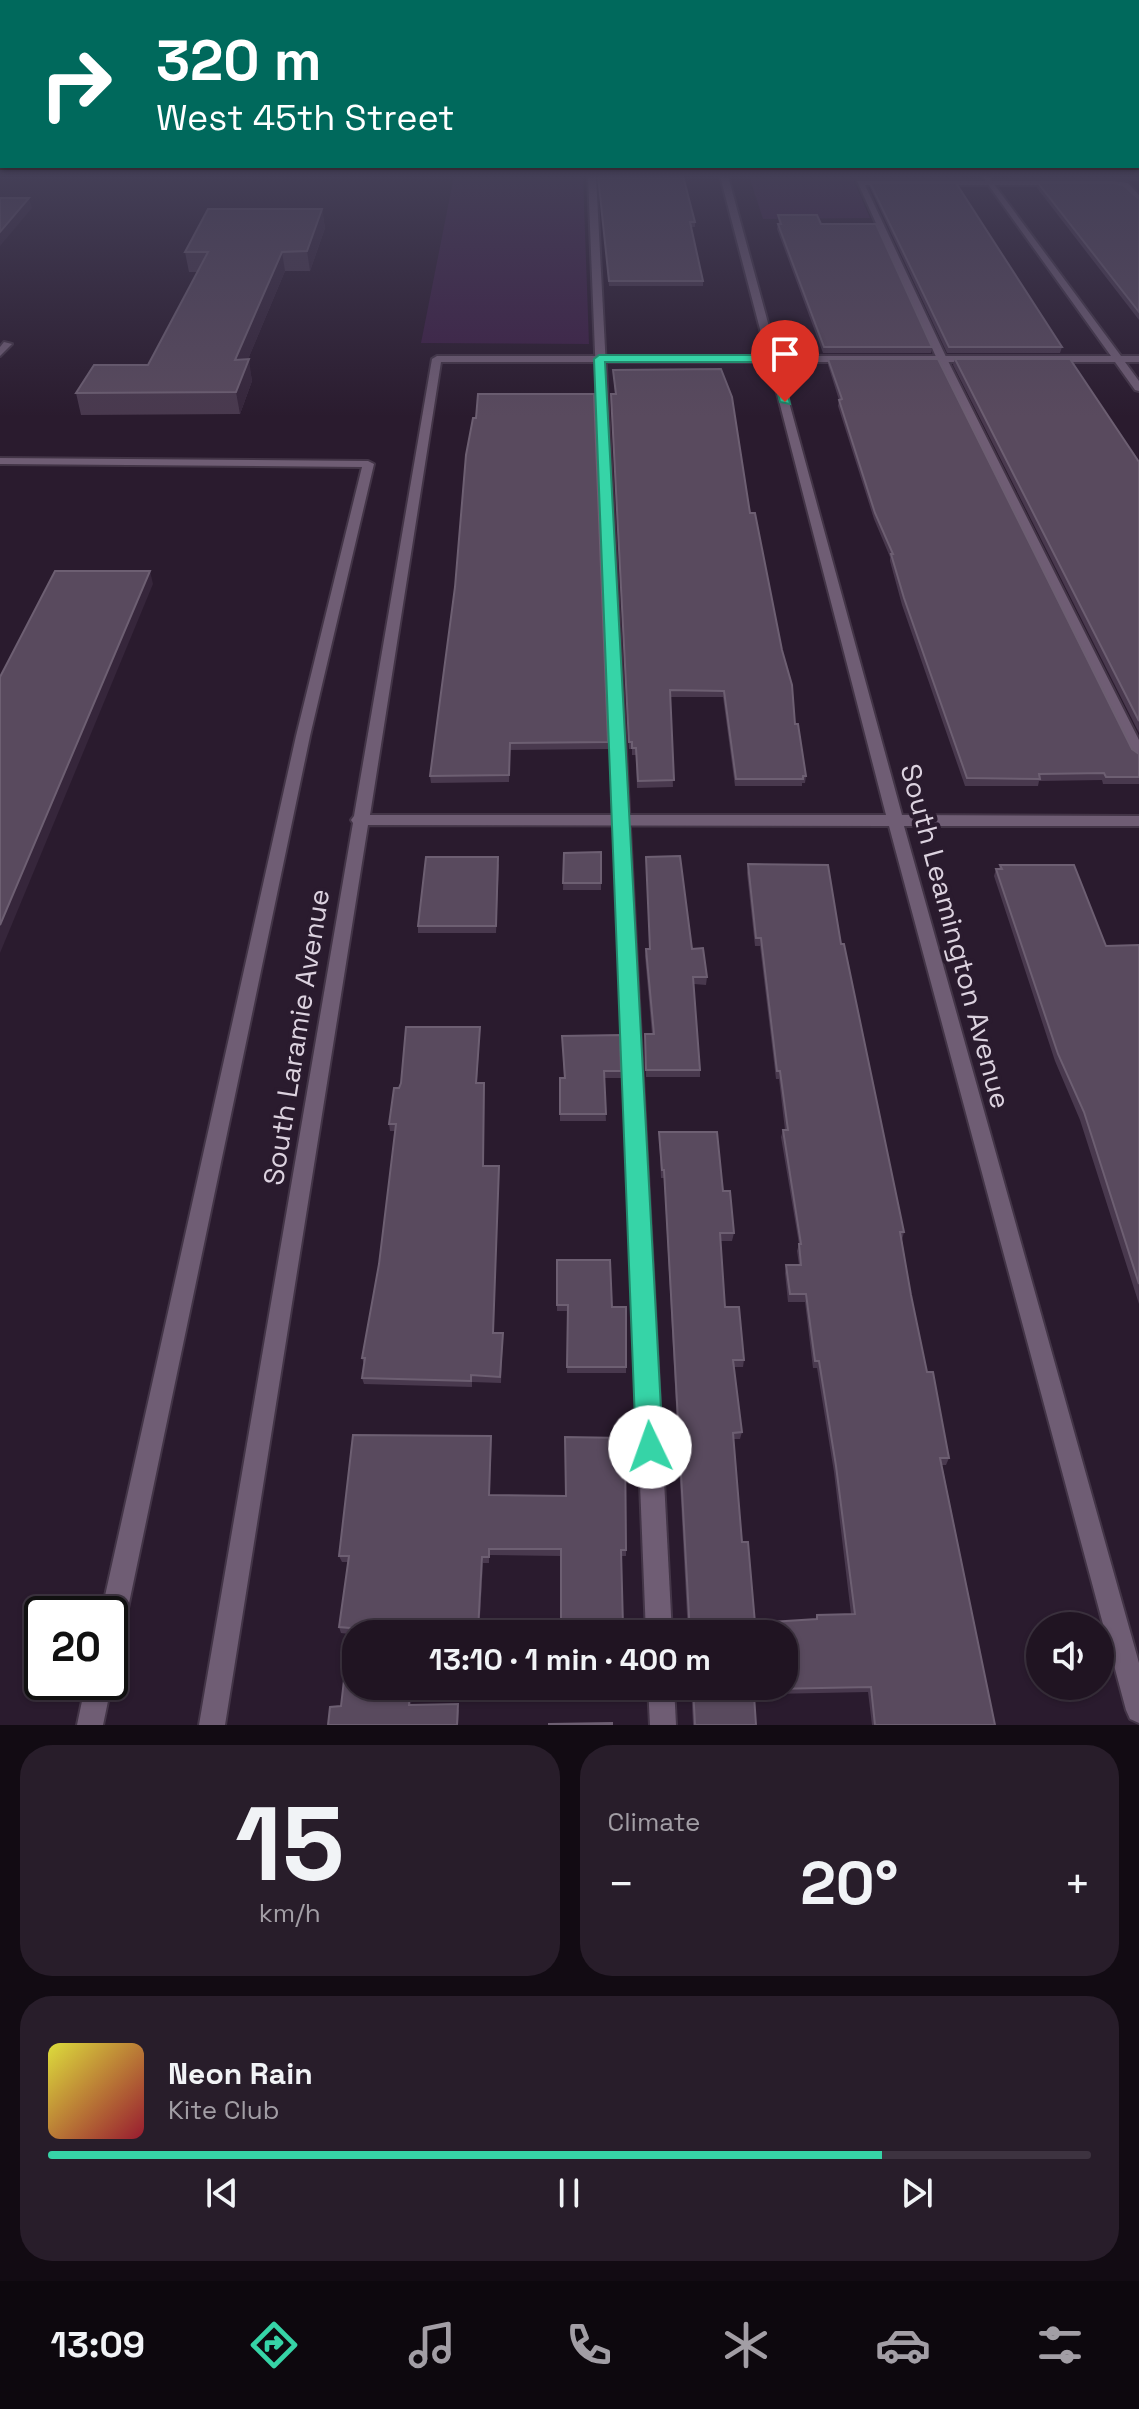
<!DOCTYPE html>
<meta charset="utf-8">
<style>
:root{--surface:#201422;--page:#281d2a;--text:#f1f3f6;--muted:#a29ea5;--line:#3d3340;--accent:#36d4a7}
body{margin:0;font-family:"Space Grotesk",sans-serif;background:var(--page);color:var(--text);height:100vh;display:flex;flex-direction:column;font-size:30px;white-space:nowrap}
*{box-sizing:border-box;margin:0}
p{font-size:26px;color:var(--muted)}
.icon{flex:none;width:44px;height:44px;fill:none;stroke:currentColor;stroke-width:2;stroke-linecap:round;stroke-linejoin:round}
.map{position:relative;height:1725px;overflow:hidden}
.side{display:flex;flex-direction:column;gap:20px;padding:20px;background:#120b13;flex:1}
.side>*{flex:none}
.top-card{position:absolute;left:0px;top:0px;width:1140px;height:168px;box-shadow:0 2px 6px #0004,0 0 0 2px var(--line);background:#00695c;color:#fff;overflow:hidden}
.tools{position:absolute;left:1026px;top:1612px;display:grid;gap:16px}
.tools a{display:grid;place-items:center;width:88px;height:88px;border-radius:50%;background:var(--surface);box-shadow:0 2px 6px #0004,0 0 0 2px var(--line);font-size:40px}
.speed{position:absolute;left:24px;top:1596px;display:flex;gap:16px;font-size:40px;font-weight:700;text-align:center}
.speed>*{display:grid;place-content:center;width:104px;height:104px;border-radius:50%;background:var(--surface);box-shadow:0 2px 6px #0004,0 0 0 2px var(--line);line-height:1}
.speed .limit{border:4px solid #111;border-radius:12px;background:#fff;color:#111}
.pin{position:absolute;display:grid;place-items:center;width:68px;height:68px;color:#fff;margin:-82px -34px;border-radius:50% 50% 50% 0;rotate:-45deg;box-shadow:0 0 8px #0007}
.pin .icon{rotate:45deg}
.me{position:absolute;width:88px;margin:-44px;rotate:357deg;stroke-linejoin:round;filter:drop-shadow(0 0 6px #0008)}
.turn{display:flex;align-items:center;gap:28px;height:168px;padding:0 24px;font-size:36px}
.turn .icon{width:104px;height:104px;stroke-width:2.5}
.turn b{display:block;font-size:56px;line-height:68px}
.big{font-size:60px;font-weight:800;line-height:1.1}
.side .card{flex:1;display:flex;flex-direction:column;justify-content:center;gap:12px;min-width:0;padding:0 28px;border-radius:32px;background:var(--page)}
.side .dial{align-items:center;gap:0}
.dial b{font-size:104px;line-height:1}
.song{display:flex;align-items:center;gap:24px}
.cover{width:96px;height:96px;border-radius:12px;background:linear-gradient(135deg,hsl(60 70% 55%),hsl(350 70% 35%))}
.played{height:8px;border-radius:4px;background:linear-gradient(90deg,var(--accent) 80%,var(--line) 80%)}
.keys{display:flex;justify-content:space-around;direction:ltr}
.heat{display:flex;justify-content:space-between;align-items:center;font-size:44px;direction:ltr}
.side .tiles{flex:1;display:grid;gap:20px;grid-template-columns:1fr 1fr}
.card:last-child{grid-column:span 2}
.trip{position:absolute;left:342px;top:1620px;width:456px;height:80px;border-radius:32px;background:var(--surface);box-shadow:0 2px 6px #0004,0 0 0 2px var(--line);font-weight:800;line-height:80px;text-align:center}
.menu{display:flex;height:128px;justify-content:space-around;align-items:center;background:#0d080e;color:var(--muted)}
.menu .icon{width:56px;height:56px}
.menu .on{color:var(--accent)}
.menu b{font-size:36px;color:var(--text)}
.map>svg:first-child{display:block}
.green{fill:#3d2046}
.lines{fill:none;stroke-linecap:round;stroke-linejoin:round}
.lane-casing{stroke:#433547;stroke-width:4}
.street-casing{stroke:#433547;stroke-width:4}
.lane{fill:#6f5d74;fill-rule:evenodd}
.street{fill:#6f5d74;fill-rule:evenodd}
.wall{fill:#49394e}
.shaded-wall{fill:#36263b}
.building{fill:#594a5e;stroke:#6d5f72;stroke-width:2}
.route{fill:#36d4a7;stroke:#238a6d;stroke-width:2}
.labels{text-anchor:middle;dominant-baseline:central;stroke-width:8;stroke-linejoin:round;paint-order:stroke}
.street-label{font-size:28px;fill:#dcd2df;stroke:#2a1b2e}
</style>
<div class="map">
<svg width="1139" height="1725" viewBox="0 0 1139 1725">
<rect width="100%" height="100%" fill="#2a1b2e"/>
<g class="green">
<polygon points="454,176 583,176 589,344 421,343"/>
<polygon points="749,176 964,176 966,181 854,181 870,218 763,219"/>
<polygon points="1007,176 1139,176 1139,181 1011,181"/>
</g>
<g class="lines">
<g class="lane-casing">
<g id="lane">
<polygon points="588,176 596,176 672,1634 646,1634"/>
<polygon points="857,181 1113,181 1128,183 1139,195 1139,202 1123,187 1113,185 865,185 947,359 1139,740 1139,760 1132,755 937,359"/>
<polygon points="0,458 368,461 374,464 310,736 123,1632 119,1641 110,1645 110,1614 101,1614 296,736 362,467 0,464"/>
<polygon points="110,1677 112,1682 103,1725 77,1725 86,1682 110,1682"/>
<polygon points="648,1686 674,1686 676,1725 650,1725"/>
</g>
</g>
<g class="street-casing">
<g id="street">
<path d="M720,176H728L777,356H1111L982,176H988L1121,356H1139V362H1125L1139,381V391L1135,390L1115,362H778L902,815L1139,816V826H904L1139,1663V1723L1130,1719L1126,1710L889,826L368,825L225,1725H199L353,823L351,820L354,816L432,359L437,356H767ZM441,362H769L886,815H370Z"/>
<polygon points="4,342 12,344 0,356 0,347"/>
</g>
</g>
<use href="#lane" class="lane"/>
<use href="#street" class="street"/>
</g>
<g class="wall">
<polygon points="598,176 695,222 695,227 691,227 703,281 703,286 609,286"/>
<polygon points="870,183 1062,347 1060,353 947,353 870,188"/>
<polygon points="1038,183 1139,199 1139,320 1037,188"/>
<polygon points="322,209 325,228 310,271 285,271 248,359 252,381 240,414 81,415 76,393 148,365 198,272 189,272 185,252"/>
<polygon points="778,215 821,224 932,347 931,353 823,353 777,229 778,224 779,224"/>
<polygon points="828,359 1132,749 1139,754 1139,784 1103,784 1102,780 1039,781 1038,786 965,786 902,605 890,561 890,557 874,519 838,406 839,400 828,365"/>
<polygon points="955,359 1139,462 1139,733 953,365"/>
<polygon points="613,370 750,513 806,776 805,783 802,783 802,786 735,786 723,697 670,697 673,787 637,788 636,755 632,755 632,749 629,749 611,400 615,394"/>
<polygon points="455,587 608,742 608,749 510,750 509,782 431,783 430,776"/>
<polygon points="601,852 601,890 563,890 564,853"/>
<polygon points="646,857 707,977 706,985 694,984 700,1070 700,1077 646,1077 645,1034 652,1034 645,956 646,949 650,949"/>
<polygon points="499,864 496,933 418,933 418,926"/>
<polygon points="748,864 841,944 904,1232 902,1240 911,1295 927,1372 949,1458 946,1465 942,1465 995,1725 872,1725 868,1692 771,1694 769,1699 754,1700 756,1725 693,1725 691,1686 784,1686 784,1634 688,1634 664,1178 661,1178 659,1132 723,1191 734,1233 732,1241 721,1241 725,1307 744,1360 743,1367 734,1367 742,1432 740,1439 733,1439 742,1542 755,1623 815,1620 817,1615 851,1614 834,1472 817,1368 813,1368 805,1302 788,1302 785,1273 786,1265 799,1265 797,1251 799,1244 781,1137 783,1130 785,1130 779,1079 776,1079 760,946 755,946 747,873"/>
<polygon points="1000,865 1106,946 1139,945 1139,1304 1080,1120 1055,1061 994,876 996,869 999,869"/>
<polygon points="480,1027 477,1083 484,1083 483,1166 499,1172 493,1333 503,1333 501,1383 472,1382 472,1387 364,1384 362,1378 364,1364 362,1358 379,1264 395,1131 390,1131 389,1124 399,1088"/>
<polygon points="562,1036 621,1071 621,1078 604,1078 606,1121 560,1121 560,1078 564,1078"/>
<polygon points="557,1260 612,1307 626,1307 626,1373 567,1373 568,1311 557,1311"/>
<polygon points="491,1436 490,1495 626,1550 626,1556 621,1556 622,1632 561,1631 561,1556 489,1555 489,1563 483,1563 479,1634 356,1634 412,1686 411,1705 459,1710 458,1725 328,1725 341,1706 349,1634 341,1633 339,1627 348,1562 342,1562 339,1556"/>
</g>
<g class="shaded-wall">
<polygon points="29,198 32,208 0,246 0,232"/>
<polygon points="322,209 325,228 310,271 307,251"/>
<polygon points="282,252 285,271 239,381 235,360"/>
<polygon points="249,359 252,381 240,414 236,392"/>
<polygon points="150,571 153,584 0,953 0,925"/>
<polygon points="491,1436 492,1443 489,1502 489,1495"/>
<polygon points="482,1557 483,1563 479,1634 478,1631"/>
<polygon points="410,1686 412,1686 410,1710 409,1705"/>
</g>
<g class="building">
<polygon points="598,176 683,176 695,222 690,222 703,281 609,281"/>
<polygon points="870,183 956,183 1062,347 949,347"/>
<polygon points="1038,183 1114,183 1123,185 1139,199 1139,312"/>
<polygon points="0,198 29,198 0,232"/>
<polygon points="208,209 322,209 307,251 282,252 235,360 249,359 236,392 76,393 94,365 148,365 208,252 185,252"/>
<polygon points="778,215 817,215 821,224 876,224 932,347 824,347 778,224 781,224"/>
<polygon points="828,359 938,359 1132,749 1139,754 1139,777 1106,777 1104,773 1039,774 1040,779 967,778 904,598 891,554 893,554 875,513 839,400 842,399"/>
<polygon points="955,359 1070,359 1139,462 1139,721"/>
<polygon points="721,369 732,397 750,513 755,513 782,650 792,685 795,724 798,724 806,776 803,776 803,779 736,779 724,691 670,690 674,780 638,781 636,748 632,748 632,742 629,742 611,394 616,394 613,370"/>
<polygon points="478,394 594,394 608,742 510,743 509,775 430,776 455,587 466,455 473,418 476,418"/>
<polygon points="55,571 150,571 0,925 0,677"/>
<polygon points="601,852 601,883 563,883 564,853"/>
<polygon points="680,856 692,949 703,948 707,977 693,977 700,1070 646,1070 645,1034 654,1034 646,949 650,949 646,857"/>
<polygon points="426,857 498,857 496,926 418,926"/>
<polygon points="748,864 828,865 841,944 844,944 904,1232 900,1232 911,1295 927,1372 933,1372 943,1426 949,1458 940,1458 995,1725 875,1725 871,1687 771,1689 771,1694 754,1695 756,1725 695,1725 693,1686 784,1686 784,1634 690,1634 664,1170 662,1170 659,1132 717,1132 723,1191 730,1191 734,1233 720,1233 725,1307 739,1307 744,1360 733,1360 742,1432 733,1433 742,1542 748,1542 755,1623 817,1619 817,1615 855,1614 836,1466 819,1361 815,1361 806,1294 790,1294 786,1265 801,1265 799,1244 801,1244 783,1130 788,1130 780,1071 777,1071 761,938 756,938"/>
<polygon points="1000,865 1074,865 1106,946 1139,945 1139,1284 1084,1112 1058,1054 996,869 1002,869"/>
<polygon points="406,1027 480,1027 476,1083 484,1083 483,1166 499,1166 493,1333 503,1333 500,1377 471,1375 471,1381 362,1378 365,1358 362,1358 379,1264 396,1124 389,1124 394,1088 399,1088 401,1083"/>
<polygon points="620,1035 621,1071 604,1071 606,1114 560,1114 560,1078 565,1078 562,1036"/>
<polygon points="557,1260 610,1260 612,1307 626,1307 626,1367 567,1367 568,1305 557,1305"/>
<polygon points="353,1435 491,1436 489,1495 566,1496 565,1437 625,1438 626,1550 621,1550 623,1626 561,1625 561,1549 489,1549 489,1557 482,1557 478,1631 415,1630 414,1634 356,1634 356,1686 410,1686 409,1705 458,1704 457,1725 328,1725 330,1707 341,1706 350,1628 339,1627 349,1556 339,1556"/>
<polygon points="612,1723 612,1725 549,1725 549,1724"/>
</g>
<linearGradient id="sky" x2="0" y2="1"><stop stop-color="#170f19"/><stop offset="0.42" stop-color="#443f57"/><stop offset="1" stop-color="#443f57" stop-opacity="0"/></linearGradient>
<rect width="1139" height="417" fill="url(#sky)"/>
<polygon class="route" points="774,355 780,359 790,404 780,402 770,362 605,362 663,1447 659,1457 650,1461 640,1457 636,1447 594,359 599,355"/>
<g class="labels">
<g class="street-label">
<text transform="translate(956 936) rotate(75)">South Leamington Avenue</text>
<text transform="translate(296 1037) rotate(-81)">South Laramie Avenue</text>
</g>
</g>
</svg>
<div class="tools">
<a><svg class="icon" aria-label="sound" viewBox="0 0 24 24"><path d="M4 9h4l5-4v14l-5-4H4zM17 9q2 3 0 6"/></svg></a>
</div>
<div class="speed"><div class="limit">20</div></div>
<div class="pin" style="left:785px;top:402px;background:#d93025"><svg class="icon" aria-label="arrive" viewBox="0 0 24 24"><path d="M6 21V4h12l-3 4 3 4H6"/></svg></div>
<svg class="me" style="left:650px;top:1447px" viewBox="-20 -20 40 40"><circle r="19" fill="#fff"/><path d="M0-13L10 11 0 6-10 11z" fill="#36d4a7"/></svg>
<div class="trip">13:10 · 1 min · 400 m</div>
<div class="top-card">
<div class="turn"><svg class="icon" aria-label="right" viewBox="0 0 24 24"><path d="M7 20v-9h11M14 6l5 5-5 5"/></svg><div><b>320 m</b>West 45th Street</div></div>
</div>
</div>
<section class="side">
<div class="tiles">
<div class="card dial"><b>15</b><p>km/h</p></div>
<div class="card"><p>Climate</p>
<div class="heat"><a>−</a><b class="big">20°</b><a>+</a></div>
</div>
<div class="card">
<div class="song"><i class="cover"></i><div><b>Neon Rain</b><p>Kite Club</p></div></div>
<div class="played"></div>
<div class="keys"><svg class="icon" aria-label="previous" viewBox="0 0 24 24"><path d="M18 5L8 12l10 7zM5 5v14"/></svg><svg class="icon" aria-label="pause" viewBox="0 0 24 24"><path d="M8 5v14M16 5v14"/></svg><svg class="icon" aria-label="next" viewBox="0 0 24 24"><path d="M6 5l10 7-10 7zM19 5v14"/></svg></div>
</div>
</div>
</section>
<nav class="menu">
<b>13:09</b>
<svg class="icon on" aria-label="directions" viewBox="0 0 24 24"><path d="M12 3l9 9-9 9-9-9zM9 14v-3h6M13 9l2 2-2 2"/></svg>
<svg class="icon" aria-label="music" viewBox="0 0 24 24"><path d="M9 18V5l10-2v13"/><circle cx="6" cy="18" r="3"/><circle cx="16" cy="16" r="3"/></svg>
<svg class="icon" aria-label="phone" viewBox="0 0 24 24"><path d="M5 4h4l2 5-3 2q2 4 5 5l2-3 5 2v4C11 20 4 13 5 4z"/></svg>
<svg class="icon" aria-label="climate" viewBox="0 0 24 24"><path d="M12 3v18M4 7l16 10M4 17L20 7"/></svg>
<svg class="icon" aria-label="car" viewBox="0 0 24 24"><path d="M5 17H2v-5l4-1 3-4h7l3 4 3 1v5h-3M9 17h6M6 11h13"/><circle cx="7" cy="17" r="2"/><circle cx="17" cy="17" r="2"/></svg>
<svg class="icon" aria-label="filters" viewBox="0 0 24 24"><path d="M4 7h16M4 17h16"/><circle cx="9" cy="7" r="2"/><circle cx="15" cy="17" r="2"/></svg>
</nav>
